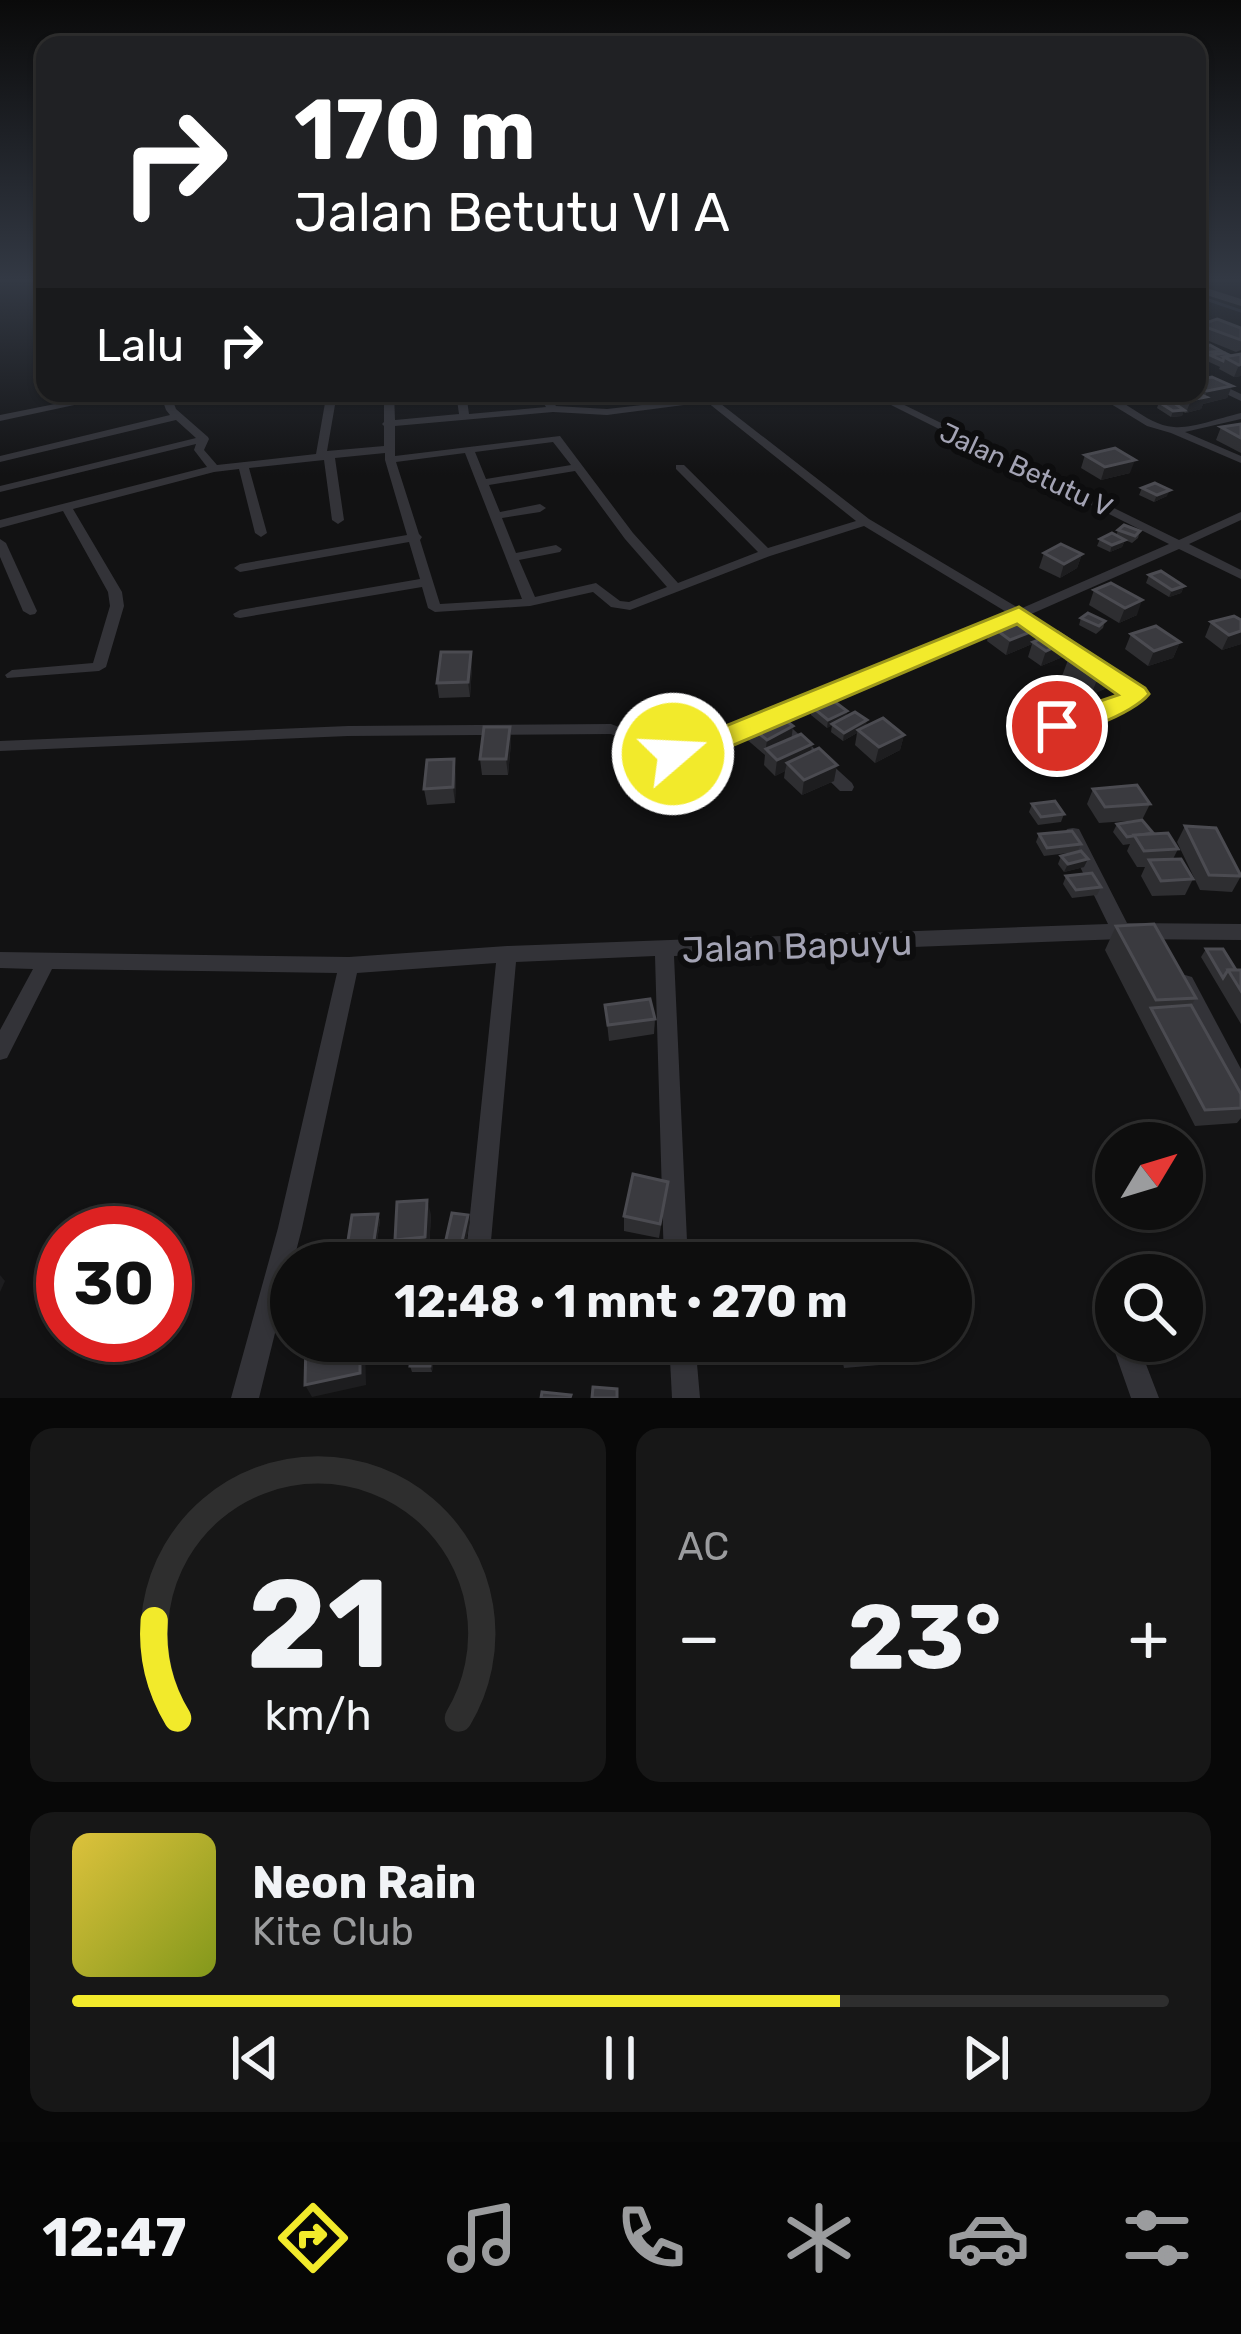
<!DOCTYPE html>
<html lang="id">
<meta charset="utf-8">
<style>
:root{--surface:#0e0e0e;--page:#171717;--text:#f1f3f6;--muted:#9b9c9e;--line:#2e2e2e;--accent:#f2ea2b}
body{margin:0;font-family:Rubik,sans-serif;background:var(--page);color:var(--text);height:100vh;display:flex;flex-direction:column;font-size:45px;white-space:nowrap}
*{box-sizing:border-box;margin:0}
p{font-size:39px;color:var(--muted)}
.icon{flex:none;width:66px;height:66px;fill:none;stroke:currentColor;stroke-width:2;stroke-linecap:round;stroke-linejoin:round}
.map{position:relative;height:1398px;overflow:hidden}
.sheet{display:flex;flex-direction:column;gap:30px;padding:30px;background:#080808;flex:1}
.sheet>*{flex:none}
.top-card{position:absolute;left:36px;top:36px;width:1170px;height:366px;border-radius:24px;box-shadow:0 3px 9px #0004,0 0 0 3px var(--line);background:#202124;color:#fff;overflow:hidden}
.needle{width:78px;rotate:52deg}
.tools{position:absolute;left:1095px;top:1122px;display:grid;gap:24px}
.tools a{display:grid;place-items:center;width:108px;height:108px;border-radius:50%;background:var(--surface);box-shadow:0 3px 9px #0004,0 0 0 3px var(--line);font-size:60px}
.speed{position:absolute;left:36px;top:1206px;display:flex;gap:24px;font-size:60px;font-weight:700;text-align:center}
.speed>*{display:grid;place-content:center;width:156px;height:156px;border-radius:50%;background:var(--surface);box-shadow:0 3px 9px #0004,0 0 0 3px var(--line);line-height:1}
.speed .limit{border:18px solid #d22;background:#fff;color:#111}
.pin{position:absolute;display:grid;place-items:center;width:102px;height:102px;color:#fff;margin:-51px;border:6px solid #fff;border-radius:50%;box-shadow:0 3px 12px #0007}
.me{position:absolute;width:132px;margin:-66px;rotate:71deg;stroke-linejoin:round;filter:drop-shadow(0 0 9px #0008)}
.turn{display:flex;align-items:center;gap:42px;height:252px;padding:0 60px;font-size:54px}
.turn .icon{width:156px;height:156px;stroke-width:2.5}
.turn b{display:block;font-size:84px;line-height:102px}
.then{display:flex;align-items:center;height:114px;padding:0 60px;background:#0003;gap:24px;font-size:45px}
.big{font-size:90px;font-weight:700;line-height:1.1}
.sheet .widget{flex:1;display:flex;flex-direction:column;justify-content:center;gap:18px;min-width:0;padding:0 42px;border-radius:24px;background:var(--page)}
.sheet .dial{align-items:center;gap:0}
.dial svg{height:312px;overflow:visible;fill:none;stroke:var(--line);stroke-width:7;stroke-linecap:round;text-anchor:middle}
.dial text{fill:var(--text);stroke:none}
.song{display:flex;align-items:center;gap:36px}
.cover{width:144px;height:144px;border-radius:18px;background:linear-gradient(135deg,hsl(50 70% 55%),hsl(70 70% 35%))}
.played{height:12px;border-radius:6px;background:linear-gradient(90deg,var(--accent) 70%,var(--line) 70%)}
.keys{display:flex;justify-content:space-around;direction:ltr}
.heat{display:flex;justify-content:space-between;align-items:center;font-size:66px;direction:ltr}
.sheet .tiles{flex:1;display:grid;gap:30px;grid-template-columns:1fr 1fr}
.widget:last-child{grid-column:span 2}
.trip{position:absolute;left:270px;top:1242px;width:702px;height:120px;border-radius:60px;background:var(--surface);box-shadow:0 3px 9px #0004,0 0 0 3px var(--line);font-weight:700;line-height:120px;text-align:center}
.dock{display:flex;height:192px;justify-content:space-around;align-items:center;background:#060606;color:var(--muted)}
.dock .icon{width:84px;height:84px}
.dock .on{color:var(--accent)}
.dock b{font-size:54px;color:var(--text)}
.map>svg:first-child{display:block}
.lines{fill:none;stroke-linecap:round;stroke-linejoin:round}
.stream{stroke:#282c37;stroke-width:3}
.street{fill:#333338;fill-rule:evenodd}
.secondary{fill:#414148;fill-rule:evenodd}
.wall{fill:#2e2e31}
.shaded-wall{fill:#1d1d1f}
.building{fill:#3a3a3f;stroke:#4b4b51;stroke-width:3}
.route{fill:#f2ea2b;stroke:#9d981c;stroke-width:3}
.labels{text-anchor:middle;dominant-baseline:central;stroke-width:12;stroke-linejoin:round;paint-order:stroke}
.far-street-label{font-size:27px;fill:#a3a3b4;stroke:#0d0d0e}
.near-street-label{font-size:36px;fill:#a3a3b4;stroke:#0d0d0e}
</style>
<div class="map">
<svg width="1241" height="1398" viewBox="0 0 1241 1398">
<rect width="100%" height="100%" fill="#121213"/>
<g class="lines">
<polyline class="stream" points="1197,296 1241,311"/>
<g class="street">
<polygon points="1197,340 1241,362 1241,369 1197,347"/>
<polygon points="1197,373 1241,394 1241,401 1197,380"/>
<polygon points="110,393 130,393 0,421 0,415"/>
<path d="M160,393H170L176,409L208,437L209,439L204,450L217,465L316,454L325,403L330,400L394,393L395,420L459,414L456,393H466L469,414L546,407L537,393H547L556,406L607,409L712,397L869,519L1020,609L1169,544L867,393H880L1179,540L1241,512V520L1189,544L1241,570V579L1179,549L1029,615L1142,695L1129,707L1062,730L1057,731L1049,726L1052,722L1119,701L1125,695L1018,619L782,719L852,783L854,787L852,791H840L771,724L688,758L661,755L611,734L348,736L0,751V741L348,726L611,724L669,746L686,748L1008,613L864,526L770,556L630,610L611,607L593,592L530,606L435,612L428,608L422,587L240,618L235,617L233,614L240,610L420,579L409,542L240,572L234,568L240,564L407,535L385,460V453L335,458L344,520L338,524L332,520L324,460L249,468L267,533L261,537L255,533L239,469L214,472L73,509L122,592L124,606L106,667L99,671L7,678L5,675L12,670L93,663L110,606L108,592L63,511L0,528V520L207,467L194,450L196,444L0,492V486L196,438L176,420L0,462V456L170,415L166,410ZM384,400V422L382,424L384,426V446L327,451L335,405ZM707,402L856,521L768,548L684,465H676V469L758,552L678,583L633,533L560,436L395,456V426L553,412L607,415ZM553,442L571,465L486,479L475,452ZM465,453L522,599L440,604L420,540L422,537L419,534L396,462ZM575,471L625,539L667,587L629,602L620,601L596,583L535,597L519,560L560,552L562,549L556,545L516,553L502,518L540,512L546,508L540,504L500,512L489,485Z"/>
<path d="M1093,393C1123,393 1143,425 1174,427C1191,429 1223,417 1241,413V419L1185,432L1241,456V463L1171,433L1147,426Z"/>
<polygon points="0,539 6,543 37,611 35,614 30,615 23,611 0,557"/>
<polygon points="1073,828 1079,829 1127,923 1241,924 1241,940 1121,939 674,956 688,1263 664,1263 655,956 516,962 489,1263 465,1263 496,963 357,973 302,1228 293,1263 291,1263 283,1304 291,1303 291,1329 276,1329 259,1398 231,1398 278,1228 337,973 52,969 7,1058 0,1060 0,1030 33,969 0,968 0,952 349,957 507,946 1108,924 1064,834 1067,829"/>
<polygon points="1185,975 1192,977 1241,1069 1241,1100 1233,1097 1175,983 1178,977"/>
<polygon points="1116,1331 1116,1341 1137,1341 1159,1398 1131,1398 1111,1341"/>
<polygon points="669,1341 695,1341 700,1398 672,1398"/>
</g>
<polygon class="secondary" points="1197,285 1241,299 1241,306 1197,292"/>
</g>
<g class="wall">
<polygon points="1200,325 1241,328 1241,350 1236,352 1204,339 1201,346 1220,354 1231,356 1241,354 1241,376 1234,377 1219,369 1220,367 1207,361 1209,358 1201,359 1197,357 1197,333"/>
<polygon points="1197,371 1199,379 1232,386 1227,398 1203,404 1201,409 1186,413 1183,412 1182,416 1171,417 1157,408 1159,402 1162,401 1165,393 1197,393"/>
<polygon points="1241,424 1241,453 1216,440 1221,427"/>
<polygon points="1085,455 1130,473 1101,480 1081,468"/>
<polygon points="1142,488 1167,496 1154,502 1139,495"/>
<polygon points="1118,530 1140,531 1138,538 1132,543 1125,540 1122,547 1110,552 1097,546 1100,539 1116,536"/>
<polygon points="1044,553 1082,554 1077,568 1060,578 1039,568"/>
<polygon points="1149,575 1184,586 1181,593 1169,597 1146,583"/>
<polygon points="1094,590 1137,615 1119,623 1089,605"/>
<polygon points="1081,618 1105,621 1103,628 1096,634 1079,625"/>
<polygon points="1241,620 1241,644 1222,650 1205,637 1211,622"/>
<polygon points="991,626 1065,656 1041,666 1028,657 1032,644 1006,655 987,641"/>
<polygon points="1131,634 1180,642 1173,658 1148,666 1125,649"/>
<polygon points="471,652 472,667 470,697 439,698 437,683"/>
<polygon points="1068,660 1117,671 1111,686 1091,695 1062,676"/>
<polygon points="812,707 847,711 846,717 866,726 904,735 900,750 875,763 855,745 857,733 843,741 831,732 832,725 827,728 811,715"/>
<polygon points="745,722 812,744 811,752 834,781 802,795 784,778 785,771 775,776 764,765 765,755 744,737"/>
<polygon points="510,727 511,743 508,775 482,775 480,759"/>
<polygon points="456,774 455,803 427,805 424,789"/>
<polygon points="1093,789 1150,804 1142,820 1099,823 1087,804"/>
<polygon points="1032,804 1064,814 1061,822 1038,825 1029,812"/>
<polygon points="1117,824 1152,834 1178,849 1173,859 1193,879 1185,895 1152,896 1141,876 1145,867 1137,867 1127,851 1130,844 1123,845 1113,832"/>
<polygon points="1185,826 1241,876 1232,892 1200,890 1177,842"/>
<polygon points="1039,834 1081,844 1077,852 1084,867 1064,872 1058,864 1061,856 1076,852 1044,856 1036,842"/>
<polygon points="1066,876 1101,887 1097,895 1072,898 1063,884"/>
<polygon points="1116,926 1196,998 1191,1005 1241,1094 1241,1118 1237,1123 1195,1126 1105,950"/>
<polygon points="1206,949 1236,970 1241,970 1241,1024 1201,957"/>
<polygon points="605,1005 655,1019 654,1034 609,1041"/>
<polygon points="668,1182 659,1238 624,1231 624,1216"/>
<polygon points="378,1214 380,1221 375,1254 350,1254 347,1247"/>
<polygon points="431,1214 429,1251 399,1254 395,1240"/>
<polygon points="470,1222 463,1253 446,1251 445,1244"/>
<polygon points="413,1341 435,1341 432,1372 412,1372 410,1366"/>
<polygon points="484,1341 479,1362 458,1358 456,1352"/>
<polygon points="508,1341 526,1341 522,1365 506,1364 505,1357"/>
<polygon points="578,1341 579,1361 542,1364 541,1351"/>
<polygon points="594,1341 638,1341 637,1355 594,1349"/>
<polygon points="838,1341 895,1341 897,1352 891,1364 844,1368"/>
</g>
<g class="shaded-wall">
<polygon points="1241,364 1241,376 1234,377 1239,365"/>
<polygon points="1232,386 1227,398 1203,404 1201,409 1186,413 1191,400 1205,397 1207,391"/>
<polygon points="1184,410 1182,416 1171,417 1173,411"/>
<polygon points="1135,460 1130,473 1101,480 1105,467"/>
<polygon points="1170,490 1167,496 1154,502 1157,495"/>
<polygon points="1125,540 1122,547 1110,552 1112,545"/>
<polygon points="1082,554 1077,568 1060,578 1064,564"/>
<polygon points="1184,586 1181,593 1169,597 1172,590"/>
<polygon points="1142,600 1137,615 1119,623 1125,608"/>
<polygon points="1046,626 1041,641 1033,642 1032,644 1006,655 1010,640"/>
<polygon points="1241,631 1241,644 1222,650 1229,635"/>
<polygon points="1070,640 1065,656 1041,666 1046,651"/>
<polygon points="1180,642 1173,658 1148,666 1154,651"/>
<polygon points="471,652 472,667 470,697 468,682"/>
<polygon points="1117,671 1111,686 1091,695 1097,680"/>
<polygon points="847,711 846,719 827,728 828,720"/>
<polygon points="867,720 866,728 858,730 857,733 843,741 844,733"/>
<polygon points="793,726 791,742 766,749 765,755 767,740"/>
<polygon points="510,727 511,743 508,775 506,759"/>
<polygon points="904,735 900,750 875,763 879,747"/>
<polygon points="812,744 810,760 787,763 785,771 775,776 777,760"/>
<polygon points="454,759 456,774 455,803 453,787"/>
<polygon points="837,765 834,781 802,795 804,780"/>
<polygon points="1088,859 1084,867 1064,872 1068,864"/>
<polygon points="427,1200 431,1214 429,1251 425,1237"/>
<polygon points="378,1214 380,1221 375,1254 373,1247"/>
<polygon points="468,1215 470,1222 463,1253 461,1246"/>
<polygon points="0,1275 5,1281 0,1292"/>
<polygon points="360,1341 365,1341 366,1385 312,1397 305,1385"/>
<polygon points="432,1341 435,1341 432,1372 430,1366"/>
</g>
<g class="building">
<polygon points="1217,319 1241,328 1241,340 1200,325"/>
<polygon points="1210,345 1221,351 1203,353 1197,350 1197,347"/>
<polygon points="1225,353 1231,356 1224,357 1223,361 1210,355"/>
<polygon points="1241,354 1241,364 1239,365 1224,357"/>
<polygon points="1212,377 1232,386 1207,391 1197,386 1197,380"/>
<polygon points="1175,393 1197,393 1206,397 1191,400"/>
<polygon points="1170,400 1184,410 1173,411 1159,402"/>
<polygon points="1241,424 1241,438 1221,427"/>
<polygon points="1115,448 1135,460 1105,467 1085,455"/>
<polygon points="1155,483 1170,490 1157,495 1142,488"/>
<polygon points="1124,525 1140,531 1135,536 1118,530"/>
<polygon points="1112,533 1125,540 1112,545 1100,539"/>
<polygon points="1061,544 1082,554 1064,564 1044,553"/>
<polygon points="1161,571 1184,586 1172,590 1149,575"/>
<polygon points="1111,583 1142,600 1125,608 1094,590"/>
<polygon points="1026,613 1046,626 1010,640 991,626"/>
<polygon points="1088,613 1105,621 1099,626 1081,618"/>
<polygon points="1234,616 1241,620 1241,631 1229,635 1211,622"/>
<polygon points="1156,626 1180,642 1154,651 1131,634"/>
<polygon points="1058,632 1070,640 1046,651 1033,642"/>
<polygon points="441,652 471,652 468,682 437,683"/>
<polygon points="1088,652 1117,671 1097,680 1068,660"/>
<polygon points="831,699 847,711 828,720 812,707"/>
<polygon points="771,709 793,726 767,740 745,722"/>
<polygon points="855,712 867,720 844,733 832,724"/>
<polygon points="883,718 904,735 879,747 858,730"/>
<polygon points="484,727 510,727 506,759 480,759"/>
<polygon points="801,734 812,744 777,760 766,749"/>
<polygon points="819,748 837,765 804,780 787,763"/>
<polygon points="454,759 453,787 424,789 427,760"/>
<polygon points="1137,785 1150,804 1105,807 1093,789"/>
<polygon points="1055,801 1064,814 1041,817 1032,804"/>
<polygon points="1142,820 1153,833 1127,837 1117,824"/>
<polygon points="1185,826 1216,828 1241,876 1209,875"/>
<polygon points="1072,831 1081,844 1047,848 1039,834"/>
<polygon points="1168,833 1178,849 1144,851 1134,835"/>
<polygon points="1081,851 1088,859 1068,864 1061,856"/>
<polygon points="1181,859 1193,879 1161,881 1149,860"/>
<polygon points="1092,873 1101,887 1076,890 1066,876"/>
<polygon points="1154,924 1196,998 1156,1000 1116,926"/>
<polygon points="1206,949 1223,949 1236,970 1228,970 1223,978"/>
<polygon points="1228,970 1241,970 1241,991"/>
<polygon points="650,999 655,1019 608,1025 605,1005"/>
<polygon points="1191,1005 1241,1094 1241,1108 1205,1110 1151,1008"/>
<polygon points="633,1174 668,1182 660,1224 624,1216"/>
<polygon points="427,1200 425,1237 395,1240 397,1202"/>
<polygon points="452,1213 468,1215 461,1246 445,1244"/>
<polygon points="378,1214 373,1247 347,1247 352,1215"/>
<polygon points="306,1341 360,1341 360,1373 305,1385"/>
<polygon points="413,1341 432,1341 430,1366 410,1366"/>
<polygon points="459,1341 481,1341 477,1355 456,1352"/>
<polygon points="508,1341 524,1341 521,1359 505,1357"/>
<polygon points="540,1341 578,1341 578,1348 541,1351"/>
<polygon points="846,1341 895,1341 897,1352 849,1355"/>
<polygon points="593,1387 617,1389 617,1398 592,1398"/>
<polygon points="542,1392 571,1395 570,1398 541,1398"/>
</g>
<linearGradient id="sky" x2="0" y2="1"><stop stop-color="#0a0a0a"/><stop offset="0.59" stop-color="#333944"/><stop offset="1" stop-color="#333944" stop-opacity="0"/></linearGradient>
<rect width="1241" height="475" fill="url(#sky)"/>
<path class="route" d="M1019,607L1145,688L1149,694C1134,713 1070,739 1047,733L1043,726L1047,719L1118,695L1017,624L715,753L673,764L658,754L662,747L696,738Z"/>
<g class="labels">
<g class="far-street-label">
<text transform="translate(1026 470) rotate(25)">Jalan Betutu V</text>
</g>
<g class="near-street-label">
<text transform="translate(797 946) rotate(-2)">Jalan Bapuyu</text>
</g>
</g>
</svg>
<div class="tools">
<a><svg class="needle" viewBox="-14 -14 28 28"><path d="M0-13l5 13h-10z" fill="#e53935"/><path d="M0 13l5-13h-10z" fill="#9b9c9e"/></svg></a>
<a><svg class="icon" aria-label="search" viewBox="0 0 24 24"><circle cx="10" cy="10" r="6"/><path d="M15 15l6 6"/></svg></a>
</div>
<div class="speed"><div class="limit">30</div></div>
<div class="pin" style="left:1057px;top:726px;background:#d93025"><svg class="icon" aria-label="arrive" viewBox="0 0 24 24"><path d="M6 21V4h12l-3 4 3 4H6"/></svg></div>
<svg class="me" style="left:673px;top:754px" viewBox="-20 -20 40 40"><circle r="17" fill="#f2ea2b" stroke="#fff" stroke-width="3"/><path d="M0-11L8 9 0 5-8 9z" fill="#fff"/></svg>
<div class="trip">12:48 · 1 mnt · 270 m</div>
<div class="top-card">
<div class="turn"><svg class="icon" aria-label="right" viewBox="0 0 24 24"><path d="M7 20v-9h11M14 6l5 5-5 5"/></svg><div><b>170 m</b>Jalan Betutu VI A</div></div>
<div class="then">Lalu<svg class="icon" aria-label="right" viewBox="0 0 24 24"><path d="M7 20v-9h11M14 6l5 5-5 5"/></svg></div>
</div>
</div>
<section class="sheet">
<div class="tiles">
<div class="widget dial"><svg viewBox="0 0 100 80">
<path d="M14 69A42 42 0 1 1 86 69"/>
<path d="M14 69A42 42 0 0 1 8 44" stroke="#f2ea2b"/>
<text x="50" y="56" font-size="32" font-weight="700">21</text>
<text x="50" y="72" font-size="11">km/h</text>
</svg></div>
<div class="widget"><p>AC</p>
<div class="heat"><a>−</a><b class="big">23°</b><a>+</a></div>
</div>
<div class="widget">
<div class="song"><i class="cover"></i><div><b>Neon Rain</b><p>Kite Club</p></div></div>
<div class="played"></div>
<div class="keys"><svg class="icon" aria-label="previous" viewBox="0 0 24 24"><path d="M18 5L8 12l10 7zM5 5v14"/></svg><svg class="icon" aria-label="pause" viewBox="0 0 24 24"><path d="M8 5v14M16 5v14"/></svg><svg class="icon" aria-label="next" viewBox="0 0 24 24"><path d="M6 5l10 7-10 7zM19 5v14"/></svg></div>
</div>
</div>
</section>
<nav class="dock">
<b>12:47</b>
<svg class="icon on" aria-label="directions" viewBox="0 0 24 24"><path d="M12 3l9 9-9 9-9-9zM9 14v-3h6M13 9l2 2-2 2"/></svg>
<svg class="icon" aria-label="music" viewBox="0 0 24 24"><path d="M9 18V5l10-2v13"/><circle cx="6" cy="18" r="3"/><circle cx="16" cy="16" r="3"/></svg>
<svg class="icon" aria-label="phone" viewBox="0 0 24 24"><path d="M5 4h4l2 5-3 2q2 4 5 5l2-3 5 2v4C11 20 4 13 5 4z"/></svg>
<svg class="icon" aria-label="climate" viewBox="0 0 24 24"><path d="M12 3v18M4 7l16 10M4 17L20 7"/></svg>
<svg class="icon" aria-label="car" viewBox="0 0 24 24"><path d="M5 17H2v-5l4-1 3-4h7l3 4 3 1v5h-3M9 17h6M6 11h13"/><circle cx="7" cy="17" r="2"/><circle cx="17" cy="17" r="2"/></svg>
<svg class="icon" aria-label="filters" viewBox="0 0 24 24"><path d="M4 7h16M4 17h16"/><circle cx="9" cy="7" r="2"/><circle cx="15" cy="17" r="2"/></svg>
</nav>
